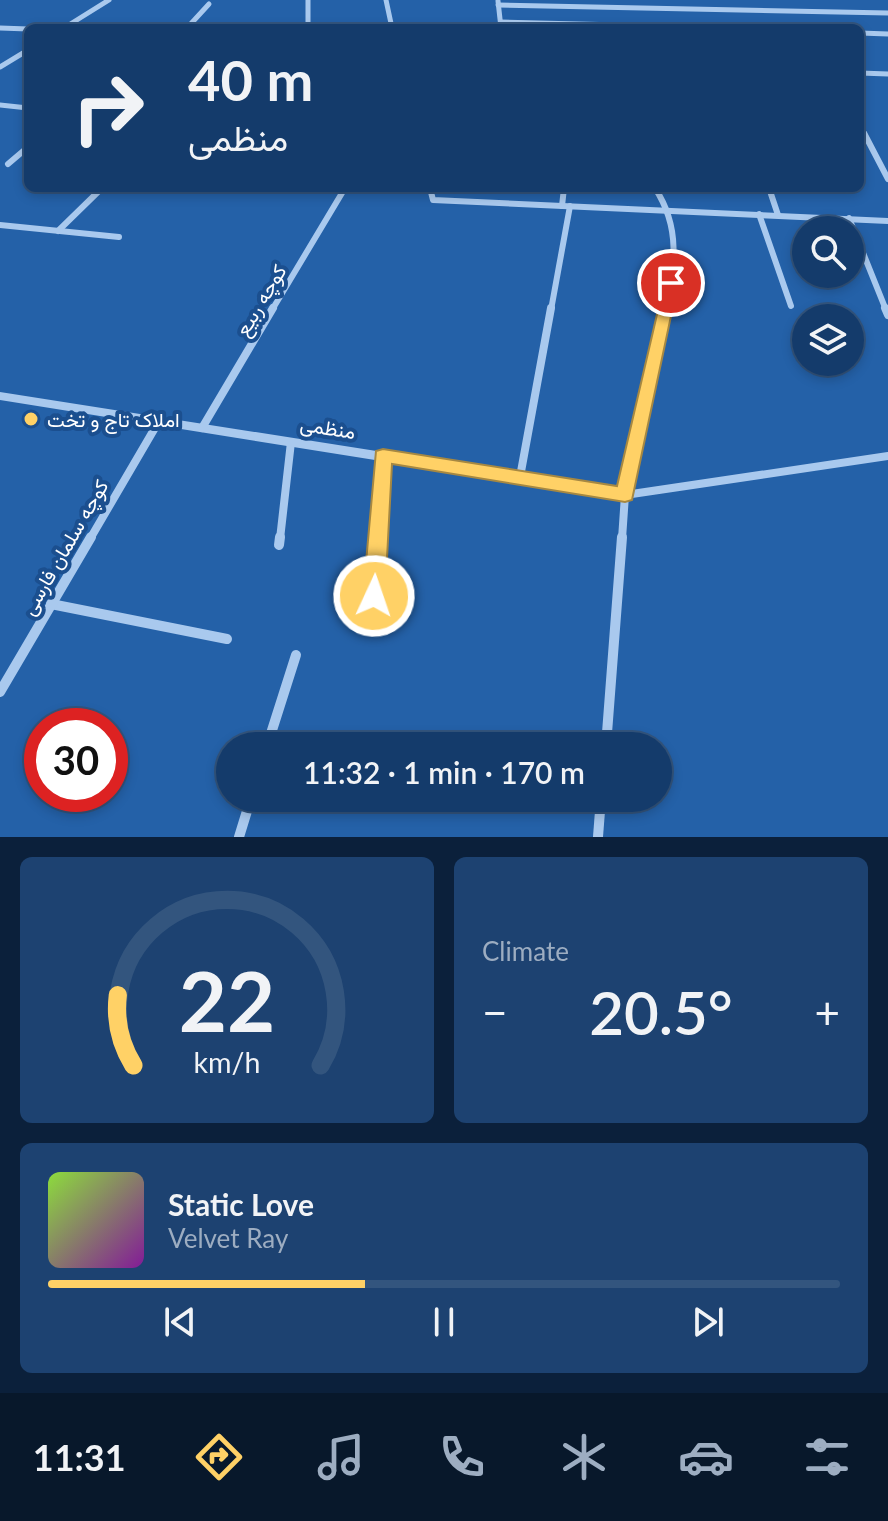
<!DOCTYPE html>
<meta charset="utf-8">
<style>
:root{--surface:#143b6b;--page:#1d4271;--text:#f1f3f6;--muted:#9dadc1;--line:#33557e;--accent:#ffd166}
body{margin:0;font-family:Lato,Vazirmatn,sans-serif;background:var(--page);color:var(--text);height:100vh;display:flex;flex-direction:column;font-size:30px;white-space:nowrap}
*{box-sizing:border-box;margin:0}
p{font-size:26px;color:var(--muted)}
.icon{flex:none;width:44px;height:44px;fill:none;stroke:currentColor;stroke-width:2;stroke-linecap:round;stroke-linejoin:round}
.map{position:relative;height:837px;overflow:hidden}
.side{display:flex;flex-direction:column;gap:20px;padding:20px;background:#0b203b;flex:1}
.side>*{flex:none}
.top-card{position:absolute;left:24px;top:24px;width:840px;height:168px;border-radius:12px;box-shadow:0 4px 12px #0003,0 0 0 2px var(--line);background:#143b6b;color:var(--text);overflow:hidden}
.controls{position:absolute;left:792px;top:216px;display:grid;gap:16px}
.controls a{display:grid;place-items:center;width:72px;height:72px;border-radius:50%;background:var(--surface);box-shadow:0 4px 12px #0003,0 0 0 2px var(--line);font-size:40px}
.speed{position:absolute;left:24px;top:708px;display:flex;gap:16px;font-size:40px;font-weight:700;text-align:center}
.speed>*{display:grid;place-content:center;width:104px;height:104px;border-radius:50%;background:var(--surface);box-shadow:0 4px 12px #0003,0 0 0 2px var(--line);line-height:1}
.speed .limit{border:12px solid #d22;background:#fff;color:#111}
.pin{position:absolute;display:grid;place-items:center;width:68px;height:68px;color:#fff;margin:-34px;border:4px solid #fff;border-radius:50%;box-shadow:0 2px 8px #0007}
.me{position:absolute;width:88px;margin:-44px;rotate:3deg;stroke-linejoin:round;filter:drop-shadow(0 0 6px #0008)}
.turn{display:flex;align-items:center;gap:28px;height:168px;padding:0 32px;font-size:36px}
.turn .icon{width:104px;height:104px;stroke-width:2.5}
.turn b{display:block;font-size:56px;line-height:68px}
.big{font-size:60px;font-weight:600;line-height:1.1}
.side .widget{flex:1;display:flex;flex-direction:column;justify-content:center;gap:12px;min-width:0;padding:0 28px;border-radius:12px;background:var(--page)}
.side .dial{align-items:center;gap:0}
.dial svg{height:208px;overflow:visible;fill:none;stroke:var(--line);stroke-width:7;stroke-linecap:round;text-anchor:middle}
.dial text{fill:var(--text);stroke:none}
.song{display:flex;align-items:center;gap:24px}
.cover{width:96px;height:96px;border-radius:12px;background:linear-gradient(135deg,hsl(90 70% 55%),hsl(290 70% 35%))}
.played{height:8px;border-radius:4px;background:linear-gradient(90deg,var(--accent) 40%,var(--line) 40%)}
.keys{display:flex;justify-content:space-around;direction:ltr}
.heat{display:flex;justify-content:space-between;align-items:center;font-size:44px;direction:ltr}
.side .tiles{flex:1;display:grid;gap:20px;grid-template-columns:1fr 1fr}
.widget:last-child{grid-column:span 2}
.trip{position:absolute;left:216px;top:732px;width:456px;height:80px;border-radius:40px;background:var(--surface);box-shadow:0 4px 12px #0003,0 0 0 2px var(--line);font-weight:600;line-height:80px;text-align:center}
.menu{display:flex;height:128px;justify-content:space-around;align-items:center;background:#08182b;color:var(--muted)}
.menu .icon{width:56px;height:56px}
.menu .selected{color:var(--accent)}
.menu b{font-size:36px;color:var(--text)}
.map>svg:first-child{display:block}
.green{fill:#2461a8;fill-rule:evenodd}
.lines{fill:none;stroke-linecap:round;stroke-linejoin:round}
.minor-far3{stroke:#a9c9ee;stroke-width:5}
.minor-far2{stroke:#a9c9ee;stroke-width:6}
.minor-far1{stroke:#a9c9ee;stroke-width:8}
.minor{stroke:#a9c9ee;stroke-width:10}
.tertiary{fill:#a9c9ee;fill-rule:evenodd}
.route{fill:#ffd166;stroke:#a68842;stroke-width:2}
.poi-dot{fill:#ffd166;stroke:#1b4f8f;stroke-width:3}
.labels{text-anchor:middle;dominant-baseline:central;stroke-width:8;stroke-linejoin:round;paint-order:stroke}
.street-label{font-size:20px;fill:#fff;stroke:#1b4f8f}
.poi-label{font-size:20px;fill:#fff;stroke:#1b4f8f;text-anchor:start}
</style>
<div class="map">
<svg width="888" height="837" viewBox="0 0 888 837">
<rect width="100%" height="100%" fill="#1b4f8f"/>
<path class="green" d="M0,0H888V837H0ZM28,28H860V188H28ZM806,230H850V274H806ZM806,318H850V362H806ZM42,726H110V794H42ZM230,746H658V798H230Z"/>
<g class="lines">
<g class="minor-far3">
<polyline points="308,0 308,28"/>
<polyline points="386,0 392,28"/>
<polyline points="498,1 501,28"/>
<polyline points="498,5 888,13"/>
<polyline points="501,22 741,28"/>
<polyline points="0,28 28,29"/>
<polyline points="64,28 109,0"/>
<polyline points="187,28 209,4"/>
<polyline points="860,33 888,34"/>
<polyline points="0,67 28,50"/>
<polyline points="860,73 888,74"/>
<polyline points="0,105 28,108"/>
<polyline points="860,125 865,135"/>
</g>
<g class="minor-far2">
<polyline points="864,133 888,179"/>
<polyline points="8,164 28,147"/>
<polyline points="430,188 433,200 888,221"/>
<path d="M655,188C681,228 675,265 665,310"/>
<polyline points="769,188 778,215"/>
<polyline points="562,206 564,188"/>
<polyline points="759,214 791,306"/>
<polyline points="849,218 886,310"/>
<polyline points="0,225 119,237"/>
<polyline points="58,231 102,188"/>
<polyline points="272,310 345,188"/>
<polyline points="551,310 570,206"/>
</g>
<g class="minor-far1">
<polyline points="885,308 888,315"/>
<polyline points="202,428 273,308"/>
<polyline points="520,477 551,308"/>
<polyline points="625,495 888,456"/>
<polyline points="90,539 159,421"/>
<polyline points="280,539 291,442"/>
<polyline points="378,539 383,456"/>
<polyline points="622,539 625,495 666,308"/>
</g>
<g class="minor">
<polyline points="279,545 280,537"/>
<polyline points="374,596 378,537"/>
<polyline points="51,604 227,639"/>
<polyline points="0,692 91,537"/>
<polyline points="267,746 296,655"/>
<polyline points="606,746 622,537"/>
<polyline points="239,837 251,798"/>
<polyline points="598,837 601,798"/>
</g>
<polygon class="tertiary" points="0,392 625,490 630,491 633,495 630,499 625,500 0,400"/>
</g>
<polygon class="route" points="665,280 678,283 632,500 625,502 392,464 385,596 382,603 367,603 363,596 376,451 383,449 617,486"/>
<circle class="poi-dot" cx="31" cy="419" r="8"/>
<g class="labels">
<g class="street-label">
<text transform="translate(260 300) rotate(-59)">کوچه ربیع</text>
<text transform="translate(328 427) rotate(9)">منظمی</text>
<text transform="translate(64 547) rotate(-60)">کوچه سلمان فارسی</text>
</g>
<g class="poi-label">
<text x="47" y="419">املاک تاج و تخت</text>
</g>
</g>
</svg>
<div class="controls">
<a><svg class="icon" aria-label="search" viewBox="0 0 24 24"><circle cx="10" cy="10" r="6"/><path d="M15 15l6 6"/></svg></a>
<a><svg class="icon" aria-label="layers" viewBox="0 0 24 24"><path d="M12 4l9 5-9 5-9-5zM3 14l9 5 9-5"/></svg></a>
</div>
<div class="speed"><div class="limit">30</div></div>
<div class="pin" style="left:671px;top:283px;background:#d93025"><svg class="icon" aria-label="arrive" viewBox="0 0 24 24"><path d="M6 21V4h12l-3 4 3 4H6"/></svg></div>
<svg class="me" style="left:374px;top:596px" viewBox="-20 -20 40 40"><circle r="17" fill="#ffd166" stroke="#fff" stroke-width="3"/><path d="M0-11L8 9 0 5-8 9z" fill="#fff"/></svg>
<div class="trip">11:32 · 1 min · 170 m</div>
<div class="top-card">
<div class="turn"><svg class="icon" aria-label="right" viewBox="0 0 24 24"><path d="M7 20v-9h11M14 6l5 5-5 5"/></svg><div><b>40 m</b>منظمی</div></div>
</div>
</div>
<section class="side">
<div class="tiles">
<div class="widget dial"><svg viewBox="0 0 100 80">
<path d="M14 69A42 42 0 1 1 86 69"/>
<path d="M14 69A42 42 0 0 1 8 42" stroke="#ffd166"/>
<text x="50" y="56" font-size="32" font-weight="700">22</text>
<text x="50" y="72" font-size="11">km/h</text>
</svg></div>
<div class="widget"><p>Climate</p>
<div class="heat"><a>−</a><b class="big">20.5°</b><a>+</a></div>
</div>
<div class="widget">
<div class="song"><i class="cover"></i><div><b>Static Love</b><p>Velvet Ray</p></div></div>
<div class="played"></div>
<div class="keys"><svg class="icon" aria-label="previous" viewBox="0 0 24 24"><path d="M18 5L8 12l10 7zM5 5v14"/></svg><svg class="icon" aria-label="pause" viewBox="0 0 24 24"><path d="M8 5v14M16 5v14"/></svg><svg class="icon" aria-label="next" viewBox="0 0 24 24"><path d="M6 5l10 7-10 7zM19 5v14"/></svg></div>
</div>
</div>
</section>
<nav class="menu">
<b>11:31</b>
<svg class="icon selected" aria-label="directions" viewBox="0 0 24 24"><path d="M12 3l9 9-9 9-9-9zM9 14v-3h6M13 9l2 2-2 2"/></svg>
<svg class="icon" aria-label="music" viewBox="0 0 24 24"><path d="M9 18V5l10-2v13"/><circle cx="6" cy="18" r="3"/><circle cx="16" cy="16" r="3"/></svg>
<svg class="icon" aria-label="phone" viewBox="0 0 24 24"><path d="M5 4h4l2 5-3 2q2 4 5 5l2-3 5 2v4C11 20 4 13 5 4z"/></svg>
<svg class="icon" aria-label="climate" viewBox="0 0 24 24"><path d="M12 3v18M4 7l16 10M4 17L20 7"/></svg>
<svg class="icon" aria-label="car" viewBox="0 0 24 24"><path d="M5 17H2v-5l4-1 3-4h7l3 4 3 1v5h-3M9 17h6M6 11h13"/><circle cx="7" cy="17" r="2"/><circle cx="17" cy="17" r="2"/></svg>
<svg class="icon" aria-label="filters" viewBox="0 0 24 24"><path d="M4 7h16M4 17h16"/><circle cx="9" cy="7" r="2"/><circle cx="15" cy="17" r="2"/></svg>
</nav>
